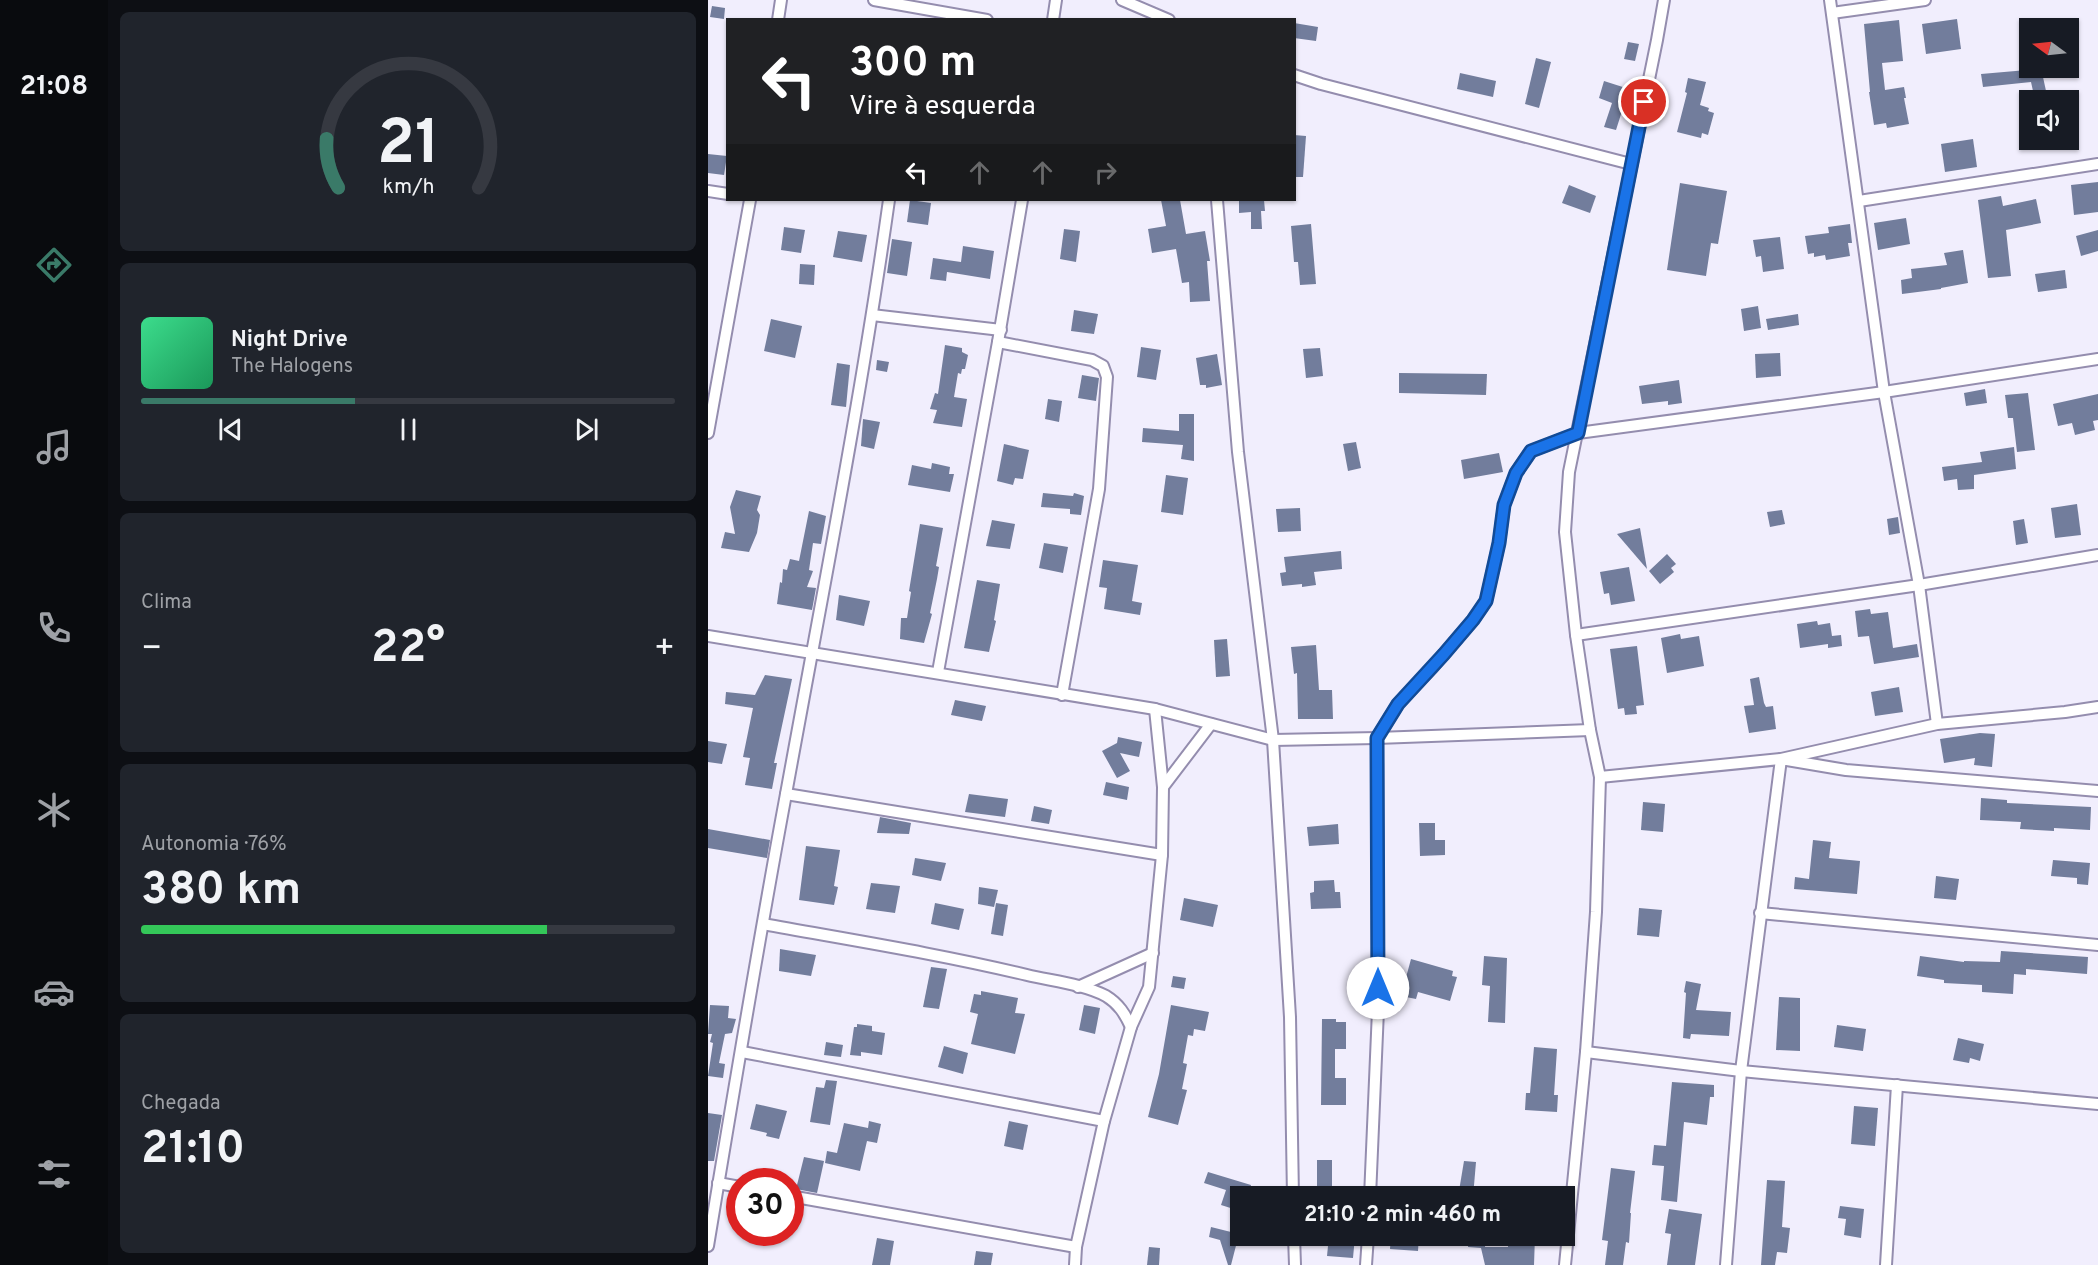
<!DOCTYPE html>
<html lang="pt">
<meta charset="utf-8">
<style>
:root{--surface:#171b24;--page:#20242c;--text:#f1f3f6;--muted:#9ea1a6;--line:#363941;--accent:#3a7a68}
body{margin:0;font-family:Overpass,sans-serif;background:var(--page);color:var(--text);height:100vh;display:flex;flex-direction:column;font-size:22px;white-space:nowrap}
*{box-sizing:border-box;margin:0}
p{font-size:20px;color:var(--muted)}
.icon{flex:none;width:33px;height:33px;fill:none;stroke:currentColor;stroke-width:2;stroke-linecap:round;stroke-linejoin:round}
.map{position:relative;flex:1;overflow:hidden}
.sheet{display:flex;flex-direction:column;gap:12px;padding:12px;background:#0d0f14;width:600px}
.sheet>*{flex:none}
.banner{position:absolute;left:18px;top:18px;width:570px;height:183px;border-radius:0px;box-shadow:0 2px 4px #0004;background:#202124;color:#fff;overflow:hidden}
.needle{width:39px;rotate:285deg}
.fabs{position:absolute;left:1311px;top:18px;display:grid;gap:12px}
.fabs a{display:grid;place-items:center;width:60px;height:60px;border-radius:0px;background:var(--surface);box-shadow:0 2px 4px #0004;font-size:30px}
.speed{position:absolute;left:18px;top:1168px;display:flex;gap:12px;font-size:30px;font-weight:700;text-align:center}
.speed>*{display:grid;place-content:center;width:78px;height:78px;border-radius:50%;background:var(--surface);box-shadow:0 2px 4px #0004;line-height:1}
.speed .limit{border:9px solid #d22;background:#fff;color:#111}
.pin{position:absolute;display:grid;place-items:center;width:51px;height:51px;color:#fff;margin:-26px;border:3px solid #fff;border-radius:50%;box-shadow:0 2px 6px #0007}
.me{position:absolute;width:66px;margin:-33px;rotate:0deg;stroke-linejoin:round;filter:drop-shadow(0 0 4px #0008)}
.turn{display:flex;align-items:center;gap:21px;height:126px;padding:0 24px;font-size:27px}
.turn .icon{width:78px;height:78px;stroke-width:2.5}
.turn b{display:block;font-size:42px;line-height:51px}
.lanes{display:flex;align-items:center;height:57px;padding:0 24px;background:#0003;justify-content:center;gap:30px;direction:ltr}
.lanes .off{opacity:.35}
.big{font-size:45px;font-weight:700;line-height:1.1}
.sheet .tile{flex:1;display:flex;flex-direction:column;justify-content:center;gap:9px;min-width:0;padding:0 21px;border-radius:9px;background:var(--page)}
.sheet .dial{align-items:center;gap:0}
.dial svg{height:156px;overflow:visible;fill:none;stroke:var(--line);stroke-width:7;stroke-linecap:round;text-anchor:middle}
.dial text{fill:var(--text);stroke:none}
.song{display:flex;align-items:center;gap:18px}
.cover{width:72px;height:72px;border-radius:9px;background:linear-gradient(135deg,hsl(150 70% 55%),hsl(150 70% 35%))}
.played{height:6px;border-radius:3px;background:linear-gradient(90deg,var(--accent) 40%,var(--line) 40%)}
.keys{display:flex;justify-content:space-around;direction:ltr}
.heat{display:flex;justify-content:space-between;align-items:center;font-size:33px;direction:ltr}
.charge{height:9px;border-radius:4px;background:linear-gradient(90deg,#34c759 76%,var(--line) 0)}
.trip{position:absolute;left:522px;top:1186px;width:345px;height:60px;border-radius:0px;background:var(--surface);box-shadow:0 2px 4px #0004;font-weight:700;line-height:60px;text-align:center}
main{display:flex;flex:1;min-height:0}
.dock{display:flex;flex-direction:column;width:108px;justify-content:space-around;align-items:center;background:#090b0e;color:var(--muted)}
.dock .icon{width:42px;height:42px}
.dock .on{color:var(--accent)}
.dock b{font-size:27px;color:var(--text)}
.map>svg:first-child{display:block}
.building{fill:#727d9c}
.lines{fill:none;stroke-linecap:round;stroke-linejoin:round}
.minor-casing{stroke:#948dae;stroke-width:14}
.minor{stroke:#fff;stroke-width:10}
.route-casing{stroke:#114b97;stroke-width:15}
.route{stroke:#1a73e8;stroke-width:10}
</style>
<main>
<nav class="dock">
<b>21:08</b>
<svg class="icon on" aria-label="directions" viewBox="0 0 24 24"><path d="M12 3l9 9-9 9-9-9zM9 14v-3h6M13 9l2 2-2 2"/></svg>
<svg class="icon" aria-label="music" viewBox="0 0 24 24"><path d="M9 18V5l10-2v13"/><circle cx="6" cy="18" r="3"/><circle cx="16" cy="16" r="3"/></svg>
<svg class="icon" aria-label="phone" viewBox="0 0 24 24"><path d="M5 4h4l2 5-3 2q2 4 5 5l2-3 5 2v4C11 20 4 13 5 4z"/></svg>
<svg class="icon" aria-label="climate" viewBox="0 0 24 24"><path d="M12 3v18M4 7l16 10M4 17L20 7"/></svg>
<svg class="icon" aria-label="car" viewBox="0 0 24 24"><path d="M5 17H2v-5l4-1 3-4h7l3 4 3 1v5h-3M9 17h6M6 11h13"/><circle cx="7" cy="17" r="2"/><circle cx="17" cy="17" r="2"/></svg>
<svg class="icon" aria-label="filters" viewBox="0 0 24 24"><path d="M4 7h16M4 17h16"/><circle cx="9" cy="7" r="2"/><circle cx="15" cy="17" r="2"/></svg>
</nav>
<section class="sheet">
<div class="tile dial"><svg viewBox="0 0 100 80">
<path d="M14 69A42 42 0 1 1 86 69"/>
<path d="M14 69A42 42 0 0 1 8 44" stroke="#3a7a68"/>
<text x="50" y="56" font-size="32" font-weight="700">21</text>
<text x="50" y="72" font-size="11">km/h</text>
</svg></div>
<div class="tile">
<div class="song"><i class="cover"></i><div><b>Night Drive</b><p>The Halogens</p></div></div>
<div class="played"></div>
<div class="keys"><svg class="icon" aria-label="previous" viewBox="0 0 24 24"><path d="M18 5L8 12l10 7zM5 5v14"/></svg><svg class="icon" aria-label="pause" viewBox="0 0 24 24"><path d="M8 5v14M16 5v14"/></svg><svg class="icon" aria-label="next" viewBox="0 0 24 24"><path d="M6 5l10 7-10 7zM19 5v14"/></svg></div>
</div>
<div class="tile"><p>Clima</p>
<div class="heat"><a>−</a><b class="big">22°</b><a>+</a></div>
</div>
<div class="tile"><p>Autonomia · 76%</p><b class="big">380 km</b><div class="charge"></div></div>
<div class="tile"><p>Chegada</p><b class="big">21:10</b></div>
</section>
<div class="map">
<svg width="1390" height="1265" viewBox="0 0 1390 1265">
<rect width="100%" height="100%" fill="#f1eefd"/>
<g class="building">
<polygon points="4,6 17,8 16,19 2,17"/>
<polygon points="1249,19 1253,49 1218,54 1214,24"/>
<polygon points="1191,20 1195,61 1174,63 1177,90 1196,87 1198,98 1196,98 1201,124 1179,128 1178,123 1166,125 1161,92 1162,92 1156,24"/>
<polygon points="586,23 610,27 608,41 586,38"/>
<polygon points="920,42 931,44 927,61 916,59"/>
<polygon points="828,58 843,62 831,108 817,104"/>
<polygon points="1319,68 1333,68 1340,100 1327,100 1323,82 1275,87 1273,74 1319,70"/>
<polygon points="752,73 788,81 785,97 749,89"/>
<polygon points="980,78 998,82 992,105 1001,108 1000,111 1006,113 1000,135 994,133 993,138 969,132 979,93 977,92"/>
<polygon points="896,81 921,89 908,130 896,127 904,103 891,98"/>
<polygon points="586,135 598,136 595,177 586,177"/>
<polygon points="1265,139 1269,167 1237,172 1233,144"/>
<polygon points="0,154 19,156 16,175 0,173"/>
<polygon points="1390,182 1390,212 1366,215 1363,185"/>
<polygon points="972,183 1019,191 1010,244 1003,243 998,276 959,270"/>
<polygon points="861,185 888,196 882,213 854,203"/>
<polygon points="1293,196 1295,206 1328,199 1333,223 1298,230 1303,276 1280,278 1270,200"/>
<polygon points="202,200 223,203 220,225 199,222"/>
<polygon points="453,200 472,200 478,234 497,231 502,261 499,261 502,301 482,302 481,282 474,283 468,249 444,253 440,229 458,226"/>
<polygon points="531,200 556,200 557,211 553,211 554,229 543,229 543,212 531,213"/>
<polygon points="1198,218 1202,244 1170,250 1166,223"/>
<polygon points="603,224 608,284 592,285 590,262 586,262 583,226"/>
<polygon points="1142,224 1144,243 1140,243 1142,256 1118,260 1117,255 1106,257 1106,253 1100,254 1097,236 1121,233 1120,227"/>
<polygon points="76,227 97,230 93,253 73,250"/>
<polygon points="356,229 372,231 368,262 352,259"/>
<polygon points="1390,230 1390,251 1373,256 1368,236"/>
<polygon points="130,231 159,235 154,262 125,257"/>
<polygon points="1072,237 1076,269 1055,272 1053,256 1048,257 1045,240"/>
<polygon points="184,239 204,242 199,276 179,273"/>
<polygon points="255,246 286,251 282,279 239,272 238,281 222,279 225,258 253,262"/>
<polygon points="1255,250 1260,283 1233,288 1233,289 1194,294 1193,280 1204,278 1203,269 1239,265 1236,253"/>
<polygon points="92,264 107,265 106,285 91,284"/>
<polygon points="1357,270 1359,288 1330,292 1327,274"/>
<polygon points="1050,306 1053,328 1036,331 1033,309"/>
<polygon points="366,310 390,314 386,334 363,331"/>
<polygon points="1090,314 1091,325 1060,330 1058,319"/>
<polygon points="63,319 94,326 87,358 56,351"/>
<polygon points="237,345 254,348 254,352 260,355 257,369 254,369 253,374 250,373 246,397 259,399 254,427 225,423 229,410 222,409 227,393 230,394"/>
<polygon points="433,347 453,350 448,380 429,377"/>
<polygon points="612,348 615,376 598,378 595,349"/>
<polygon points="1072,353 1073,376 1048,378 1047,354"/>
<polygon points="509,354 514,385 498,388 498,385 492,385 488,358"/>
<polygon points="169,360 181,362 179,372 168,370"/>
<polygon points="129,363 142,365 138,407 123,405"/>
<polygon points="691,373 779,374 778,395 691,393"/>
<polygon points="374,375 391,378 388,401 370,398"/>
<polygon points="971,380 974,403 960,405 960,401 934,404 931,386"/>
<polygon points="1277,389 1279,403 1258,406 1256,393"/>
<polygon points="1320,393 1327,450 1309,452 1305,418 1300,418 1297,395"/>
<polygon points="1390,394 1390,420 1385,421 1387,430 1367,435 1364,423 1350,426 1345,404"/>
<polygon points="340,399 354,401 351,422 337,419"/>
<polygon points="471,414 486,414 486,461 473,459 475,445 434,442 435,428 471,431"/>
<polygon points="155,419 172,422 166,449 153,446"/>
<polygon points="648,442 653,468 640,471 635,444"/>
<polygon points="296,444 321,450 315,479 307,478 305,485 289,481"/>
<polygon points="1306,447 1308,469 1266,475 1266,489 1250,490 1249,479 1236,481 1234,467 1274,462 1272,452"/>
<polygon points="791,453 795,472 756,479 753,460"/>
<polygon points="224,463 242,467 241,474 246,474 242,492 200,485 204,465 223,469"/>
<polygon points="458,475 480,478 475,515 453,512"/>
<polygon points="28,490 53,496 49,510 52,515 49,533 41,552 13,548 17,532 27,534 22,507"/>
<polygon points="335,493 365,496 366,493 376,496 373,515 362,514 362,509 333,507"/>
<polygon points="1369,504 1373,535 1347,538 1343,508"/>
<polygon points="592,508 593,531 570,532 568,509"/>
<polygon points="1074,510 1077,524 1062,527 1059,512"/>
<polygon points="101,511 118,516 113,544 105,543 101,570 105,571 99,587 108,588 104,610 69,604 72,582 74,583 75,569 79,570 82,559 91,561"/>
<polygon points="1190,517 1192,533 1181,535 1179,519"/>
<polygon points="1316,519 1320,543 1308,545 1305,521"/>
<polygon points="284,520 307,524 302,549 278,546"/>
<polygon points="212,524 235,528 228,566 231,567 229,579 222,613 224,614 216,643 192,639 193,618 199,618 203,592 201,591"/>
<polygon points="932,528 939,569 909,534"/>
<polygon points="336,543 360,547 355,573 331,568"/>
<polygon points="633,551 634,569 606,572 608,585 594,587 594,584 574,586 572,573 578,572 576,557"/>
<polygon points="959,554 968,564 963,568 966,572 952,584 941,571"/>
<polygon points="395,560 430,565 424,601 434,603 432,615 396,609 399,588 391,587"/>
<polygon points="921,567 927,601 903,605 901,593 896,594 892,572"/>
<polygon points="269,580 292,584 286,620 288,621 281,652 256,648"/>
<polygon points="131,595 162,601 156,626 128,620"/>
<polygon points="1162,609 1163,614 1180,612 1185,648 1209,644 1211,657 1166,664 1161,636 1150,637 1147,611"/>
<polygon points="1109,621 1110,625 1122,623 1124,636 1133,635 1134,646 1120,648 1120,644 1092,648 1089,624"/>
<polygon points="972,634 973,639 991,636 996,666 959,673 953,638"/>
<polygon points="519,639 522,676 508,677 506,640"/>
<polygon points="608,645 611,690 624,690 625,719 590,719 589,673 586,674 583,647"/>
<polygon points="929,646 936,705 928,706 929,714 917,715 916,708 910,709 902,649"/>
<polygon points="57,675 84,679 66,763 69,763 64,789 37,785 42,758 35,757 45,708 17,704 18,692 47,695"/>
<polygon points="1051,677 1056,703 1058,707 1065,706 1068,729 1041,733 1036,706 1046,705 1042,679"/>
<polygon points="1191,687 1195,712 1167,716 1163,692"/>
<polygon points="247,700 278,706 274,721 243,715"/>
<polygon points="1272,733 1287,734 1284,767 1266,765 1267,758 1236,763 1232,739"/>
<polygon points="410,737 434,742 431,757 412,753 422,771 409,778 394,751 409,743"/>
<polygon points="0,741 19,744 14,764 0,762"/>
<polygon points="398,782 421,787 419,800 395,795"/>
<polygon points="261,794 300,799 297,817 257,812"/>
<polygon points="1273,798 1299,800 1299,803 1383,807 1382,830 1346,828 1346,831 1312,829 1313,822 1272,820"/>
<polygon points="935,802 957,804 955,832 933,830"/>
<polygon points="326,806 344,810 341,824 323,821"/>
<polygon points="172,817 203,823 201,834 169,833"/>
<polygon points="711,823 727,823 727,840 737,840 737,855 712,856"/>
<polygon points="630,824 631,844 601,846 599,827"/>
<polygon points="0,829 62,840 59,858 0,848"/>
<polygon points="1105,840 1123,842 1121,858 1152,861 1149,894 1086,889 1087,877 1101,879"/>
<polygon points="98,846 132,850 126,886 130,887 126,905 91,900"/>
<polygon points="207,858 238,863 233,881 204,875"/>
<polygon points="1345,860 1382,863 1380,885 1369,884 1369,878 1343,876"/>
<polygon points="1228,876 1251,879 1248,900 1226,898"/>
<polygon points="626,880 627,892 632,892 633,908 603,909 602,893 606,892 606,881"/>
<polygon points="163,883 192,886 187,913 158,909"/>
<polygon points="271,887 290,890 286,907 270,904"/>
<polygon points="476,898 510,905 505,927 472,920"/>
<polygon points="227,903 256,909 251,930 223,924"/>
<polygon points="288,903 300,905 295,936 283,934"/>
<polygon points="931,908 954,910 951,937 929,935"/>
<polygon points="72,949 108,955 103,976 71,971"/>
<polygon points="1293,951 1380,957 1379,974 1318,969 1318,975 1306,974 1305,994 1274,992 1274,985 1236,983 1236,980 1209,976 1212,956 1256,962 1256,961 1292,962"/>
<polygon points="776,956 799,958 797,1023 780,1022 782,986 774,985"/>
<polygon points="703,959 745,971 744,976 749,977 742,1001 710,992 708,999 693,996"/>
<polygon points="223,967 239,969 231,1009 215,1007"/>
<polygon points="465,976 478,978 476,989 463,987"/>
<polygon points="978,981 993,984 988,1010 1023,1012 1021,1036 983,1034 982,1039 975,1038 978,993 976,992"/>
<polygon points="273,991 310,998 307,1013 317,1014 307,1054 263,1044 270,1014 262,1012 266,994 273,995"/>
<polygon points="1071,997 1092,998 1092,1051 1068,1050"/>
<polygon points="2,1005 21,1006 20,1018 28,1019 24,1033 17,1034 11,1063 17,1064 15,1078 0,1076 5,1043 2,1042 4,1034 0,1034"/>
<polygon points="376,1005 392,1008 387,1034 371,1030"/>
<polygon points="463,1005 501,1012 497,1031 486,1029 485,1036 480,1035 475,1063 479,1064 474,1089 479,1090 470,1125 440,1117 451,1074"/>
<polygon points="614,1019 628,1019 628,1022 638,1022 638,1049 627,1049 627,1078 638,1078 638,1105 613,1105"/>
<polygon points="149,1024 164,1026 164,1031 177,1033 174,1055 153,1052 153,1056 142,1055 146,1027 149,1027"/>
<polygon points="1129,1025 1158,1029 1155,1051 1126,1047"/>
<polygon points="1250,1038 1276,1044 1272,1061 1262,1058 1261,1063 1245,1060"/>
<polygon points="118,1042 135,1045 133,1057 116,1055"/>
<polygon points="236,1046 260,1053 255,1074 230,1067"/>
<polygon points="826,1047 849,1049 846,1095 850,1095 849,1112 817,1110 818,1093 822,1093"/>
<polygon points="118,1080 129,1081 122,1125 102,1122 108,1087 116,1088"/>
<polygon points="964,1082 1006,1085 1006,1097 1002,1097 999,1125 976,1122 969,1202 953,1200 956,1166 944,1165 946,1145 958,1146"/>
<polygon points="48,1104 79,1111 71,1139 58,1136 59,1133 42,1129"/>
<polygon points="1146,1106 1170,1108 1167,1146 1143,1144"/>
<polygon points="0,1113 14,1115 6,1161 0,1161"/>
<polygon points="161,1121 173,1124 169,1143 159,1141 152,1171 117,1163 119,1151 129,1153 136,1123 160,1128"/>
<polygon points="301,1121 320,1125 315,1150 296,1146"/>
<polygon points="96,1157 116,1161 109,1193 88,1189"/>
<rect x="609" y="1160" width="15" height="33"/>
<polygon points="756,1161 768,1162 765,1197 750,1197"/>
<polygon points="903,1168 927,1171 922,1213 923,1213 921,1243 918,1242 915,1265 897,1265 900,1241 894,1240"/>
<polygon points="500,1172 543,1185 540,1197 532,1197 532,1211 513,1205 518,1190 496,1183"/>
<polygon points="1059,1180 1077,1181 1074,1227 1082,1228 1079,1253 1069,1252 1067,1265 1053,1265"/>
<polygon points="1132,1206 1156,1209 1153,1238 1136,1235 1138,1219 1130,1218"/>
<polygon points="961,1209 994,1214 987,1265 959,1265 963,1234 957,1233"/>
<polygon points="503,1227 531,1234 523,1265 520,1265 512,1240 501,1237"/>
<polygon points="621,1236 647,1236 645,1258 619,1256"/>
<polygon points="683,1236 711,1236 710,1251 682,1249"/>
<polygon points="761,1236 778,1236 777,1247 800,1247 800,1236 827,1236 826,1265 777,1265 773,1248 760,1247"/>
<polygon points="169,1238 186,1241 182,1265 164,1265"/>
<polygon points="441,1247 452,1248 451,1265 439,1265"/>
<polygon points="268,1251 285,1253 283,1265 266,1265"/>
</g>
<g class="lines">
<g class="minor-casing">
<g id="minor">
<polyline points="166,0 279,20"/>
<polyline points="414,0 461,20"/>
<polyline points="1122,0 1176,392 1211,585 1229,724"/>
<polyline points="1124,13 1217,0"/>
<polyline points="70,20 73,0"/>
<polyline points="345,20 348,0"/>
<polyline points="586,75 613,84 923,164"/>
<polyline points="0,191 20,194"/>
<polyline points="509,200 530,452 565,740 582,1017 585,1197"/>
<polyline points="1151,201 1390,164"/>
<polyline points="164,315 293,330"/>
<polyline points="290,342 384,360 395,366 399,377 391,489 354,695"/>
<polyline points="0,433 42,200"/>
<polyline points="868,635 1211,585 1390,555"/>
<polyline points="0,636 447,709 565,740 669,738 882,730"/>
<polyline points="230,672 290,342 314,200"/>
<polyline points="892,777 1073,759 1229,724 1357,712 1390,707"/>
<polyline points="455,787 503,724"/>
<polyline points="78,794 454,855"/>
<polyline points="1052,913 1390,945"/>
<path d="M55,924C143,940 232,954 319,975C344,981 375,984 398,996C411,1004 417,1014 423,1027"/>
<polyline points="370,987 445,953"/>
<polyline points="34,1052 396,1121"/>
<polyline points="878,1052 1033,1071 1390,1104"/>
<polyline points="10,1183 32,1187"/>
<polyline points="82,1196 368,1247"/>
<polyline points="662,1197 670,1010 669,738 690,704 724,668 765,620 778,601 791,543 796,505 808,473 823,451 870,433 1176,392 1390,359"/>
<polyline points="586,1236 587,1265"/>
<path d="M0,1246C25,1095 50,944 78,794C114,596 153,399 181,200"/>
<polyline points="367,1265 368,1247 396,1121 423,1027 441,987 454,855 455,787 447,709"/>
<polyline points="658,1265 660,1236"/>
<polyline points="857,1265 878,1052 888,912 892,777 882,730 868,635 857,532 861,472 949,40 956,0"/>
<polyline points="1018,1265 1033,1071 1073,759 1138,770 1390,791"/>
<polyline points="1178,1265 1189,1085"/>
</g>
</g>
<use href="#minor" class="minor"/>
</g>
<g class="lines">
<g class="route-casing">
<polyline id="route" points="670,988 669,738 690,704 736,654 765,620 778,601 791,543 796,505 808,473 823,451 870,433 936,102"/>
</g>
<use href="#route" class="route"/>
</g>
</svg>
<div class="fabs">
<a><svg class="needle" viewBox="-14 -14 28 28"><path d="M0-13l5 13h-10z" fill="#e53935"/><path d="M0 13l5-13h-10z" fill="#9ea1a6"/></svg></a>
<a><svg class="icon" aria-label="sound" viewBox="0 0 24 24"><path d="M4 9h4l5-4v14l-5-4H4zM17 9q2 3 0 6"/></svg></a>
</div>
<div class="speed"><div class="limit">30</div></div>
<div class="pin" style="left:936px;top:102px;background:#d93025"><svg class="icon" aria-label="arrive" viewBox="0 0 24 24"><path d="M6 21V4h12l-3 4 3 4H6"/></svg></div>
<svg class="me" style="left:670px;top:988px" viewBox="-20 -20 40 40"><circle r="19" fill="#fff"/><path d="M0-13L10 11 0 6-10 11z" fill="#1a73e8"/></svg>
<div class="trip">21:10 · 2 min · 460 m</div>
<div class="banner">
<div class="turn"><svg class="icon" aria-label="left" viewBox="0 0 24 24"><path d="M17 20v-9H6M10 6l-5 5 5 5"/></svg><div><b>300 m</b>Vire à esquerda</div></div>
<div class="lanes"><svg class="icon" aria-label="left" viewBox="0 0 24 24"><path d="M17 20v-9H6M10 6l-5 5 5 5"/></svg><svg class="icon off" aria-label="ahead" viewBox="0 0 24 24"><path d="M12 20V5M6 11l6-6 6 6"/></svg><svg class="icon off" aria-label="ahead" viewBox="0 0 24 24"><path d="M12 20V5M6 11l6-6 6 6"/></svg><svg class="icon off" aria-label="right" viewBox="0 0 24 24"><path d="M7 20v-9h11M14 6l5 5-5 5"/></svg></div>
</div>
</div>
</main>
